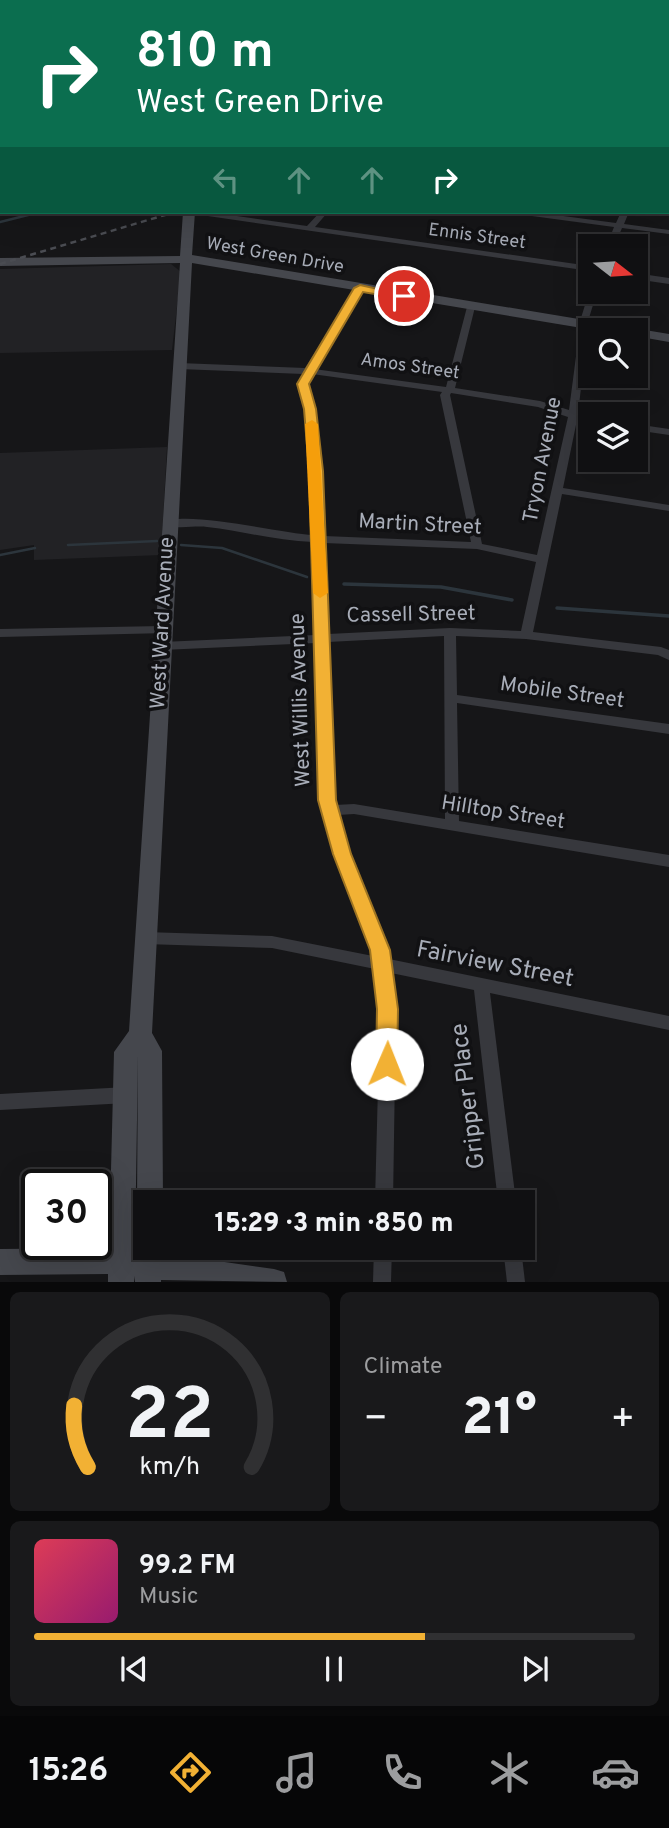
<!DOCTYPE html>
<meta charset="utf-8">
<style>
:root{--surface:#101012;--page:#19191b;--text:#f1f3f6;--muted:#9c9d9f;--line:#303032;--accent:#f2b134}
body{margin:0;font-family:Overpass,sans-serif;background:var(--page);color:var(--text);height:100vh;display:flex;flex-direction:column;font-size:26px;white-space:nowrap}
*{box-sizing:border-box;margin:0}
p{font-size:23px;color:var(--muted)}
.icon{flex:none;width:38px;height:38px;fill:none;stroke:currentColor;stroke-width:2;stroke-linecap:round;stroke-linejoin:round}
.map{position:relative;height:1282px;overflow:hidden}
.sheet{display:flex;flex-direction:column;gap:10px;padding:10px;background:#09090a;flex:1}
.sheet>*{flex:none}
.top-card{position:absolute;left:0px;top:0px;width:670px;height:214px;box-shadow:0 7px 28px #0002,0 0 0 2px var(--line);background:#0b6e4f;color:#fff;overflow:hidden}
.needle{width:46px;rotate:107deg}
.buttons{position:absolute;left:578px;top:234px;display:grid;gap:14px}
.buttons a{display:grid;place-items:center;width:70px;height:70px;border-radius:0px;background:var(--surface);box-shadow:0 7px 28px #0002,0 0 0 2px var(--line);font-size:35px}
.speed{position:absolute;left:21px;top:1169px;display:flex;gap:14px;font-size:35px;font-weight:700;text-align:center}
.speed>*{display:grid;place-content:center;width:91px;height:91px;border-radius:50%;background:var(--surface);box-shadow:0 7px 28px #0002,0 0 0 2px var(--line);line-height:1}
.speed .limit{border:4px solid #111;border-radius:10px;background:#fff;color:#111}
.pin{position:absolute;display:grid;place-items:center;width:60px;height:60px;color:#fff;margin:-30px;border:4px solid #fff;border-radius:50%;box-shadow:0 2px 7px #0007}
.me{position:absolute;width:77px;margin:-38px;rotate:1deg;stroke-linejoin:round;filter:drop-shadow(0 0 5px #0008)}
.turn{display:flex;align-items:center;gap:24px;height:147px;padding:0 21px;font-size:32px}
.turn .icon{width:91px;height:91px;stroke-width:2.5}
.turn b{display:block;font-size:49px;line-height:60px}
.lanes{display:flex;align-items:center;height:66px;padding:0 21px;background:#0003;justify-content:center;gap:35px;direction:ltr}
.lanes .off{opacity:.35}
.big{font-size:52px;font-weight:800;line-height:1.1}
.sheet .card{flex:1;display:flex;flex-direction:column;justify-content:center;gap:10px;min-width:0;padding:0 24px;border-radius:10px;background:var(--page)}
.sheet .dial{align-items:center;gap:0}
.dial svg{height:182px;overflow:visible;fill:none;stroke:var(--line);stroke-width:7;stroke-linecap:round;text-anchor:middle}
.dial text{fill:var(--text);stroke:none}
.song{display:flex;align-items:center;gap:21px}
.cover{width:84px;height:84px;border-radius:10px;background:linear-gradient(135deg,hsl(350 70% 55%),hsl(320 70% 35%))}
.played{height:7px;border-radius:4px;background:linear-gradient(90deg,var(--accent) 65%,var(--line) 65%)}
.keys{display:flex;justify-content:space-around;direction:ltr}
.heat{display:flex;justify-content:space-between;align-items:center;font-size:38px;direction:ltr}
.sheet .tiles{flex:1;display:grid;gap:10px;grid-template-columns:1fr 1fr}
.card:last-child{grid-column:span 2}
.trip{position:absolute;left:133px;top:1190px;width:402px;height:70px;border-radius:0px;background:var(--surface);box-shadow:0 7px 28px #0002,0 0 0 2px var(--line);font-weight:800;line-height:70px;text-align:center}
.tabs{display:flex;height:112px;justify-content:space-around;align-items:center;background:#060607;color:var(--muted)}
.tabs .icon{width:49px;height:49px}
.tabs .active{color:var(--accent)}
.tabs b{font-size:32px;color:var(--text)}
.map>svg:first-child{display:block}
.built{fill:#222225}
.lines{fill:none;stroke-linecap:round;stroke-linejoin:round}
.stream-far2{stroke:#2c353c;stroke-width:2}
.stream-far1{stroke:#2c353c;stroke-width:2.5}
.stream{stroke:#2c353c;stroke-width:3.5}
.street{fill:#37383d;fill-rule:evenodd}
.secondary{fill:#45474d;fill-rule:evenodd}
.rail-far1{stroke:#4a4c52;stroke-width:2;stroke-dasharray:4.5 3.5;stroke-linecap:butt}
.rail{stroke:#4a4c52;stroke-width:2.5;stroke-dasharray:6 4.5;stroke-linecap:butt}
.route{fill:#f2b134;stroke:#9d7322;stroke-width:2}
.slow{fill:#f59e0b}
.labels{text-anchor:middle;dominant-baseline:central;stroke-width:7;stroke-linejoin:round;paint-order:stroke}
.far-street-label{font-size:18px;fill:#a8adb8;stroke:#111113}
.street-label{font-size:21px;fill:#a8adb8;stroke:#111113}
.near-street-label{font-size:24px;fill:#a8adb8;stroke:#111113}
</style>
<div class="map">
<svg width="669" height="1282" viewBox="0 0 669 1282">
<rect width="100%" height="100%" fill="#161618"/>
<g class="built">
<polygon points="171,264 181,272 172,350 0,353 0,269"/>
<polygon points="167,447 161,555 34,560 34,545 0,550 0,453"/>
</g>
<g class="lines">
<polyline class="stream-far2" points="551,2 560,0"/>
<g class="stream-far1">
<polyline points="0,222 40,212"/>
<polyline points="68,545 157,541"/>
<polyline points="181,545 222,548 307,577"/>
<polyline points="0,555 35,548"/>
</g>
<g class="stream">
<polyline points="344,584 441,587 512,600"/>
<polyline points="557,608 669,616"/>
</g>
<g class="street">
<polygon points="141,0 148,0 138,2"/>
<polygon points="296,0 306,2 298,2"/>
<polygon points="390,0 400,2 392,2"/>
<polygon points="660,0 669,0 657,2"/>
<rect x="0" y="69" width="2" height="4"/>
<polygon points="669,105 669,110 668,110 668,105"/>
<polygon points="0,208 2,208 2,212 4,212 0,212"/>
<polygon points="190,212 209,212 307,226 320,212 328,212 315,227 590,266 590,271 194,214"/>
<polygon points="513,212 533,212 616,223 621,212 629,212 624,224 669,230 669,234 622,228 614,247 606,247 614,227 517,214"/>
<polygon points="635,273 669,278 669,284 635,279"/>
<path d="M360,285L364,288L314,369L446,387L467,307L471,304L475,307L455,388L540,401L569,410L581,318L589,292L590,290V292H597L589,318L578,414L590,418V424L577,420L563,488L669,505V511L562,494L533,632L661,647L669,650V660L658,655L526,639L456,636L457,695L669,724V734L457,703L459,821L669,855V867L354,814L338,815L349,854L388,950L389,959L669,1016V1030L490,993L516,1202H498L474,990L391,973L396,1009L393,1202H375L380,1009L375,969L272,948L145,944L140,942L137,938L140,934L145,932L272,936L373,956L335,854L320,800L316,643L162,650L156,646L162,642L315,635L313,542C277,541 243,531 207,527C194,525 174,531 163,523C183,509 283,534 313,535L311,471L305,409L298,390L303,374L179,369L174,366L179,363L305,368L356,288ZM312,374L442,392L440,395L471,542L324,536L321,471L315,409L308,390ZM451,393L538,407L568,417L537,555L482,544L450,395ZM324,543L477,549L536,562L521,631L450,628L328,634ZM444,636L445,819L354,804L335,805L328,642Z"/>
<polygon points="635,424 669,429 669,435 635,430"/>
<polygon points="163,626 167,627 169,630 167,633 0,637 0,629"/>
<polygon points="127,1087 133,1090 135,1095 133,1100 127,1103 0,1110 0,1094"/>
<polygon points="374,1248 392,1248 391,1282 373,1282"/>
<polygon points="503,1248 521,1248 525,1282 507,1282"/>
</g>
<g class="secondary">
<rect x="258" y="0" width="8" height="2"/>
<polygon points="641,0 652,0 654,2 642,2"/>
<rect x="668" y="6" width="1" height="4"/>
<polygon points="183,212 195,212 192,255 669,334 669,342 635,336 635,331 600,331 192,263 152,1033 162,1051 163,1202 145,1202 145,1212 141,1211 137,1202 138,1054 135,1249 140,1239 145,1236 145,1248 162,1248 162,1253 274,1269 284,1272 287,1282 161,1280 161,1282 135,1282 135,1276 134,1282 108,1282 108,1274 0,1275 0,1249 109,1248 114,1052 129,1031 180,263 0,266 0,258 180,256"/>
</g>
<g class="rail-far1">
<polyline points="96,0 112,2"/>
<polyline points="516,0 521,2"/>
</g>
<polyline class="rail" points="0,264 175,212"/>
</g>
<polygon class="route" points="360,285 410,296 404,299 363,292 309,384 316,409 323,471 336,800 351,854 390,950 398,1009 397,1064 394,1071 387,1074 379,1071 376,1064 377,1009 370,950 333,854 318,800 309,471 304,409 297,384 354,288"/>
<polygon class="slow" points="312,420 318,424 328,593 320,598 313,593 305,424"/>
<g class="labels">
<g class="far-street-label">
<text transform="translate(477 237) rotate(8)">Ennis Street</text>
<text transform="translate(275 256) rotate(10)">West Green Drive</text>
<text transform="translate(410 367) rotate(8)">Amos Street</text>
</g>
<g class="street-label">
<text transform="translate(543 460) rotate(-79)">Tryon Avenue</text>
<text transform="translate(420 525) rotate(3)">Martin Street</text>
<text transform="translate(411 615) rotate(-1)">Cassell Street</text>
<text transform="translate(163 623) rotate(-87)">West Ward Avenue</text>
<text transform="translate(562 693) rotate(8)">Mobile Street</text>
<text transform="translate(301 700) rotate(-92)">West Willis Avenue</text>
<text transform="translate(503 813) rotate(9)">Hilltop Street</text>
</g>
<g class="near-street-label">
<text transform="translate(495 965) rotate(11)">Fairview Street</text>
<text transform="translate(469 1096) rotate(-97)">Gripper Place</text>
</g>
</g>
</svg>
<div class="buttons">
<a><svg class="needle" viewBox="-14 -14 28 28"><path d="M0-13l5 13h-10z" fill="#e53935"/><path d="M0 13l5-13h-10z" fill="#9c9d9f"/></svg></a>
<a><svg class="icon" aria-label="search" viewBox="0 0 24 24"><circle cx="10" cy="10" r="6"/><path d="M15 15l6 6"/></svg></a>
<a><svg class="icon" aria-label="layers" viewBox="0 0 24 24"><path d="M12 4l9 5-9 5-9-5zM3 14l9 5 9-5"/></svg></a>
</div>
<div class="speed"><div class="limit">30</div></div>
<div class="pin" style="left:404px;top:296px;background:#d93025"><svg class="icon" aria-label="arrive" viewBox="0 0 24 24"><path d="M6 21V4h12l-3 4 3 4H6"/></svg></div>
<svg class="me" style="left:387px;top:1064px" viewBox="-20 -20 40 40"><circle r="19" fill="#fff"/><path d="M0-13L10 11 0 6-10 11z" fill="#f2b134"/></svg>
<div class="trip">15:29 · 3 min · 850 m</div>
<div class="top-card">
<div class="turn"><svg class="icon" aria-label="right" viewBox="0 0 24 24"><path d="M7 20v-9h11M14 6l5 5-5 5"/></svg><div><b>810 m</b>West Green Drive</div></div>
<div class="lanes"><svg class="icon off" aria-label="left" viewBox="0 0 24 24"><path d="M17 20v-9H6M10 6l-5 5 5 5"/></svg><svg class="icon off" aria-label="ahead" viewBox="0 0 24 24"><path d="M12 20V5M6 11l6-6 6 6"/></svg><svg class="icon off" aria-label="ahead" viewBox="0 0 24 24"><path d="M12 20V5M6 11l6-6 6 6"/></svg><svg class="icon" aria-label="right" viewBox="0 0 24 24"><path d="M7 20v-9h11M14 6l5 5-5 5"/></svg></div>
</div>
</div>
<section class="sheet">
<div class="tiles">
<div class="card dial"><svg viewBox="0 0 100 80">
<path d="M14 69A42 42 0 1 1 86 69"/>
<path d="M14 69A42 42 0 0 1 8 42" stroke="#f2b134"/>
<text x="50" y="56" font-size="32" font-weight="700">22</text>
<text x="50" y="72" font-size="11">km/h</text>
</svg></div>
<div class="card"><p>Climate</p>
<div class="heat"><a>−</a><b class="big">21°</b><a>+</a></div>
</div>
<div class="card">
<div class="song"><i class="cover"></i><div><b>99.2 FM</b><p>Music</p></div></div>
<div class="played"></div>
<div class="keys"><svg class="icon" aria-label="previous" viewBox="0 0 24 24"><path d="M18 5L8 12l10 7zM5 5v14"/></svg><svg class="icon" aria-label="pause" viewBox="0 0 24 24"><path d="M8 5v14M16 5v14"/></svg><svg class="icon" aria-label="next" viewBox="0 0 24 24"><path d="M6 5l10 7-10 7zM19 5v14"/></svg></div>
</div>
</div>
</section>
<nav class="tabs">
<b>15:26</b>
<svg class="icon active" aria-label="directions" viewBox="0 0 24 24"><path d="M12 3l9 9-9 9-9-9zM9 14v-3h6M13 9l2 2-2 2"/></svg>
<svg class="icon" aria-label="music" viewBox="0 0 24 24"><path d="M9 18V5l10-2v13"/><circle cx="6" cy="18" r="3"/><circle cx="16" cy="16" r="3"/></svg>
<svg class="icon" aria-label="phone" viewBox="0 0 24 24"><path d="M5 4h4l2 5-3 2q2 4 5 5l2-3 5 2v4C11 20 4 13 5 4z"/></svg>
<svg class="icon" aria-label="climate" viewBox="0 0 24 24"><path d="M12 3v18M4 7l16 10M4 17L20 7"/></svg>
<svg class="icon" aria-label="car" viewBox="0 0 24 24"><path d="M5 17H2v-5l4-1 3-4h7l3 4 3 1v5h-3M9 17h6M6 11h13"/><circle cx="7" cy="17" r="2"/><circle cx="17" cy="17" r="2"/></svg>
</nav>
